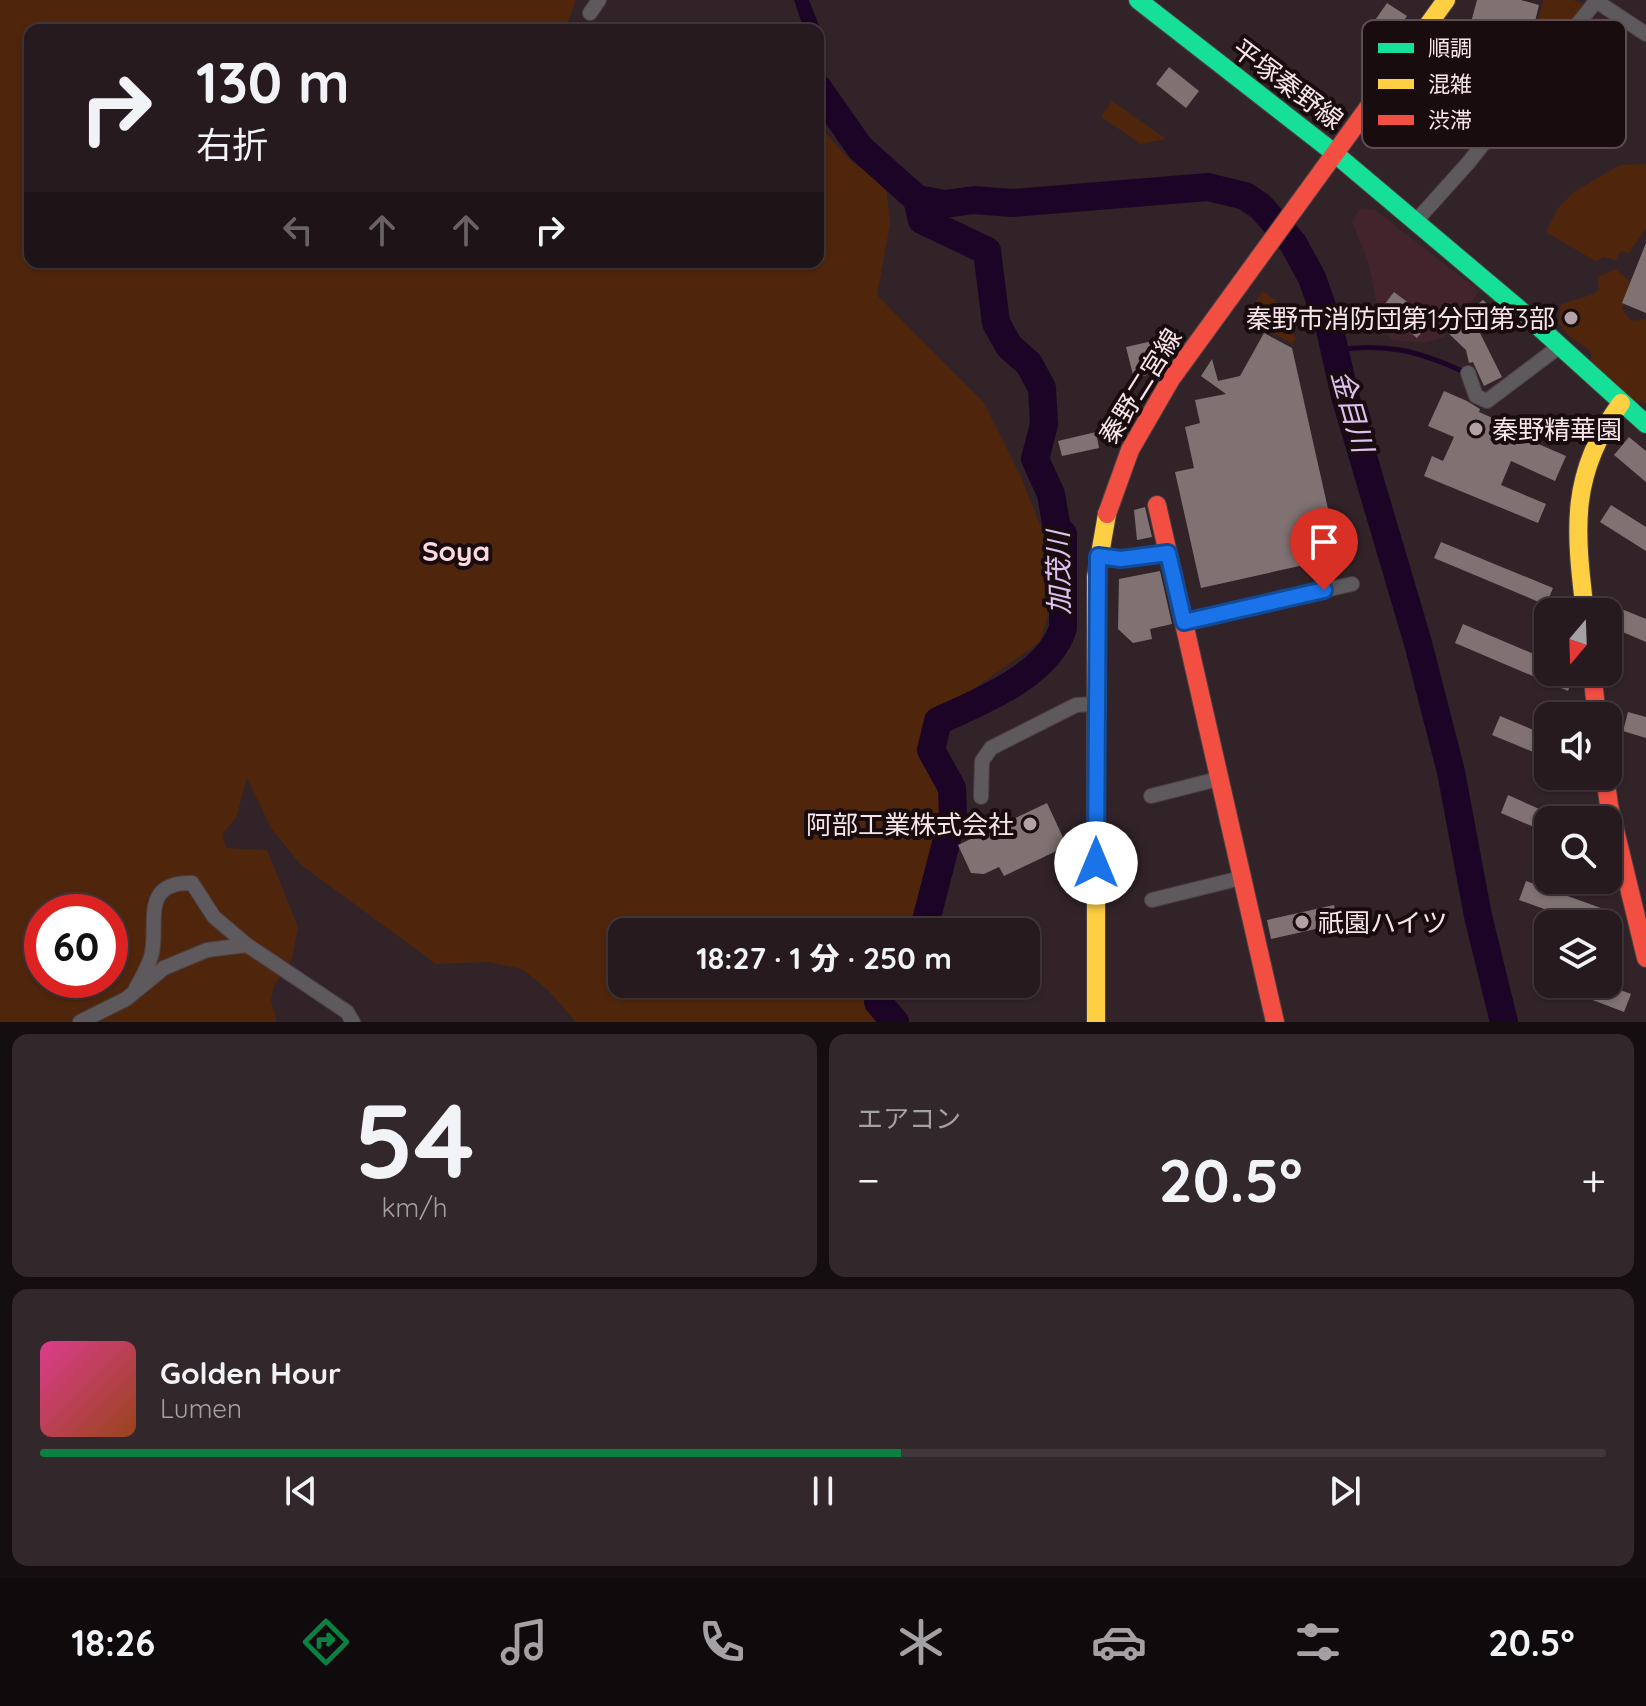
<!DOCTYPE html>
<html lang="ja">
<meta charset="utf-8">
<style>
:root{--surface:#261a1e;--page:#32272b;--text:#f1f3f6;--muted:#a4a1a4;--line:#42383c;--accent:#0b8043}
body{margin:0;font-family:Quicksand,"Noto Sans JP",sans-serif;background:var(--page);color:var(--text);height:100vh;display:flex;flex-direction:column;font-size:30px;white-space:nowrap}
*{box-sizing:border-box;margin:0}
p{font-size:26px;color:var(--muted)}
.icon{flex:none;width:44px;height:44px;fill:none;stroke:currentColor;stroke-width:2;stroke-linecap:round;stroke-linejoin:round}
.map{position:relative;height:1022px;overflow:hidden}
.panel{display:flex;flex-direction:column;gap:12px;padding:12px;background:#150e10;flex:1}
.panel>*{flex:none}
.hud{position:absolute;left:24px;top:24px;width:800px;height:244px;border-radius:16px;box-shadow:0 2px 6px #0004,0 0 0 2px var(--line);background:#261a1e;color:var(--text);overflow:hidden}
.needle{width:52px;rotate:199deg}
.fabs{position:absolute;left:1534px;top:598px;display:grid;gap:16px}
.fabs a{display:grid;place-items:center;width:88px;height:88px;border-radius:16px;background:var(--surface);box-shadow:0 2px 6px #0004,0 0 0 2px var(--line);font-size:40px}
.speed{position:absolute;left:24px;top:894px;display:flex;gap:16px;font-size:40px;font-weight:700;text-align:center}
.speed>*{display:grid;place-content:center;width:104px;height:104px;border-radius:50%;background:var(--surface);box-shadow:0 2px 6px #0004,0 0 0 2px var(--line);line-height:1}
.speed .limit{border:12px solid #d22;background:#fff;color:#111}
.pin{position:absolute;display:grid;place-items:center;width:68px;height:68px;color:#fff;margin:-82px -34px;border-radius:50% 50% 50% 0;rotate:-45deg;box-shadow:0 0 8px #0007}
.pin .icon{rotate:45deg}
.me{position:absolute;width:88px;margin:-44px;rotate:0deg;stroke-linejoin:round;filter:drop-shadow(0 0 6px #0008)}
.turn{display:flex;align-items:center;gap:28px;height:168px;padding:0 40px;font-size:36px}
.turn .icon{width:104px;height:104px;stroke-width:2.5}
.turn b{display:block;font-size:56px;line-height:68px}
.lanes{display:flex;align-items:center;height:76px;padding:0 40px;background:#0003;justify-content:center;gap:40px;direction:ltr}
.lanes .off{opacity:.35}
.big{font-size:60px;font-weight:800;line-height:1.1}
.panel .card{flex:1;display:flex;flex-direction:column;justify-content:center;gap:12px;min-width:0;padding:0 28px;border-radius:16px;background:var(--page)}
.panel .dial{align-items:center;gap:0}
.dial b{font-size:104px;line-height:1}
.song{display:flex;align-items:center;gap:24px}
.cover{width:96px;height:96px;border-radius:12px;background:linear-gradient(135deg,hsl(330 70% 55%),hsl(20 70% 35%))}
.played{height:8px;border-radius:4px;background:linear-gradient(90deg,var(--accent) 55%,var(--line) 55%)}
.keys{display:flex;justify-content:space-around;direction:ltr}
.heat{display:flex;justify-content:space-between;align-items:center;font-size:44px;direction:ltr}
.panel .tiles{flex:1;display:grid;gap:12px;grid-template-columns:1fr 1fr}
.card:last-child{grid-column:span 2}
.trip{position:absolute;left:608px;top:918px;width:432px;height:80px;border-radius:16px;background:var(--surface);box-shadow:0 2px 6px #0004,0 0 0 2px var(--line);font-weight:800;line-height:80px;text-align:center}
.dock{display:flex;height:128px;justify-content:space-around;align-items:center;background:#0f0a0c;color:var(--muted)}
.dock .icon{width:56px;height:56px}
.dock .selected{color:var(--accent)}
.dock b{font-size:36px;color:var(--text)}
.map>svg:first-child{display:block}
.built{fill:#43242d}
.green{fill:#4f260c;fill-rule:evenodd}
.water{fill:#1c0426}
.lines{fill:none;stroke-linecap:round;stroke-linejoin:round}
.stream{stroke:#1c0426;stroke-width:5}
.river{stroke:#1c0426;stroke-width:28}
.building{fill:#807273}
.street-casing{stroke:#4c4044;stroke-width:16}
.fast-casing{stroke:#4c4044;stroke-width:20}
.slow-casing{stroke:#4c4044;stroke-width:20}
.jam-casing{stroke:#4c4044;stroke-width:20}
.street{stroke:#5e595c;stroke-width:14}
.fast{stroke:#16e098;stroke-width:18}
.slow{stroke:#ffcf43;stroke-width:18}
.jam{stroke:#f24e42;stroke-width:18}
.route-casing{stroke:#114b97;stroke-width:20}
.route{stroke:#1a73e8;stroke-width:14}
.poi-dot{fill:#b3a1a6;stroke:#180c0f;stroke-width:3}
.labels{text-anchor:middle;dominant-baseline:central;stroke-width:8;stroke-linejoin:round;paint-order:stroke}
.street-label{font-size:26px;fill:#f8e5ea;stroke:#180c0f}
.poi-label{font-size:26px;fill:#f8e5ea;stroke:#180c0f;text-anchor:end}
.water-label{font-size:28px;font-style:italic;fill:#e0c0f3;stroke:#180c0f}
.neighbourhood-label{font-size:28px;font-weight:bold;fill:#fed9e2;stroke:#180c0f}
.key{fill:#180c0f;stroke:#5b4d51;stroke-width:2}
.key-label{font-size:22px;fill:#f8e5ea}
</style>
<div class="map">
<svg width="1646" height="1022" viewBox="0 0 1646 1022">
<rect width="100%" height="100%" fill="#322328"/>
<polygon class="built" points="1360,208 1375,210 1479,291 1463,314 1445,330 1445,337 1424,343 1392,340 1382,329 1368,261 1352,222"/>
<g class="green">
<path d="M0,0H576L565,30H30V262H818V125L852,162L886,184L890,225L877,295L984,403L1021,477L1047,543V619L1040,642L944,710L931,766L947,812L910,932H622V984H897L893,997L911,1022H576L548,990L522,969L488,962L436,964L300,864L271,828L247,778L236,818L222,834L226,848L267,850L298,927L292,959L274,985L271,1000L277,1022H0ZM42,912H110V980H42Z"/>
<polygon points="1543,0 1573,0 1587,5 1567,29 1538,20"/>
<polygon points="1112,101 1166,139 1141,144 1101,117"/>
<polygon points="1646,164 1646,228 1629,253 1621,251 1616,260 1604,257 1595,261 1546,232 1558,208 1574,192 1620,165"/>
<path d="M1615,269L1630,281L1628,299L1622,309L1631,321L1646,319V405L1631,398L1591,365V352C1575,338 1570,341 1558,322L1561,304L1594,294L1599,289L1598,277Z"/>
<polygon points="1263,291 1276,301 1296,339 1292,344 1245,316"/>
</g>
<polygon class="water" points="794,0 809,0 825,41 818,57 818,30 804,30"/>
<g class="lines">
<path class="stream" d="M1334,350C1385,343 1416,350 1462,371"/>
<g class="river">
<polyline points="818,88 860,148 917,199 945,204 974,200 1012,203 1208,187 1245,196 1260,206 1293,243 1312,278 1329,326 1345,396 1418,643 1451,772 1478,916 1504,1022"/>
<path d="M917,199L922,220L987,251L996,323L1009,346L1029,364L1042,388L1044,424L1035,459L1051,494L1057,529L1063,534V628C1048,676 979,702 938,721L931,750L952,788L953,816L923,932"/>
<polyline points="888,984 878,1002 895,1022"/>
</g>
</g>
<g class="building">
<polygon points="1477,0 1521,0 1539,5 1531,38 1509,43 1496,39 1476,66 1447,44 1464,21 1470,26"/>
<polygon points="1387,3 1407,16 1382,52 1362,39"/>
<polygon points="1169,67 1199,91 1186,108 1156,84"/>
<polygon points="1646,243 1646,313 1622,303"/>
<polygon points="1394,292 1431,320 1417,338 1381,309"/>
<polygon points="1483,300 1500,316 1480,333 1502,377 1484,386 1473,362 1469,363 1466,350 1446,331"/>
<polygon points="1264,333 1292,348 1335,540 1318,543 1322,561 1201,588 1175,472 1194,468 1185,427 1200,423 1195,400 1226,394 1201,376 1212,359 1218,381 1240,376"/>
<polygon points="1157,340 1160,353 1148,356 1151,369 1147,375 1134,379 1126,347"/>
<polygon points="1444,391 1467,401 1480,409 1479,412 1524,432 1522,437 1566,456 1555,481 1511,461 1501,485 1546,504 1538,523 1424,476 1432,456 1443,461 1454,437 1428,426"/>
<polygon points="1096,432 1099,448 1062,456 1058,441"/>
<polygon points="1629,437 1646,451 1646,482 1614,455"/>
<polygon points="1611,505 1646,527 1646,551 1600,522"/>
<polygon points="1145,507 1152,537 1137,540 1134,510"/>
<polygon points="1441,542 1553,588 1546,605 1434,558"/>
<polygon points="1160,571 1172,624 1150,629 1152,639 1133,643 1118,629 1119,579"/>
<polygon points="1619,608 1646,619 1646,642 1611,627"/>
<polygon points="1463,624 1548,660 1548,672 1576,672 1568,691 1455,643"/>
<polygon points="1628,712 1646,717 1646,738 1623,731"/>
<polygon points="1500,716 1548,736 1548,758 1492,735"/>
<polygon points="1508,795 1548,813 1548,833 1501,813"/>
<polygon points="1047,803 1067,846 1004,876 999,867 984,874 971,873 958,845"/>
<polygon points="1526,881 1612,912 1608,924 1586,924 1519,900"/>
<polygon points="1334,905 1338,924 1271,939 1267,920"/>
<polygon points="1551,984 1604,984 1631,994 1624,1012"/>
</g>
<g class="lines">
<g class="street-casing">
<g id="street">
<polyline points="590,13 599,0"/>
<polyline points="1416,221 1469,162 1596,1 1646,34"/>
<polyline points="1468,373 1476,396 1487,401 1560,346"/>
<polyline points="1098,556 1121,559 1168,553"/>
<polyline points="1184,622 1352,584"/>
<polyline points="1151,796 1218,779"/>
<polyline points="981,797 982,761 991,748 1076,705 1095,704"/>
<polyline points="1152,900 1241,878"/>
<path d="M136,988C142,977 149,966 152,953C158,921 141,882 192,883L214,917L247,945"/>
<polyline points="80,1022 126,999 164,968 207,950 247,945 347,1012 353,1022"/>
</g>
</g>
<g class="fast-casing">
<g id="fast">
<polyline points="1138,0 1333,152"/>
<polyline points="1333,152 1519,309 1646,424"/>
</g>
</g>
<g class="slow-casing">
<g id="slow">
<polyline points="1386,83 1446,0"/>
<path d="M1585,612C1575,529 1569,474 1621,403"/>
<polyline points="1096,1022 1096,577 1107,514"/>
</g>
</g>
<g class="jam-casing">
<g id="jam">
<polyline points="1157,505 1275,1022"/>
<polyline points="1107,514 1130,450 1171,379 1386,83"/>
<polyline points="1592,672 1597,716"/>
<polyline points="1605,776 1609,805 1646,958"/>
</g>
</g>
<use href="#street" class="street"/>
<use href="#fast" class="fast"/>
<use href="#slow" class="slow"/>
<use href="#jam" class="jam"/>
</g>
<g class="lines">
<g class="route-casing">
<polyline id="route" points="1096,863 1098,556 1121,559 1168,553 1184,622 1324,590"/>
</g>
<use href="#route" class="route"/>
</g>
<g class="poi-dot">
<circle cx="1571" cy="318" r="8"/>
<circle cx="1476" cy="429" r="8"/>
<circle cx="1030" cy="824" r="8"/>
<circle cx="1302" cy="922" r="8"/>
</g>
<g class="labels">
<g class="street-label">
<text transform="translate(1288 84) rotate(37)">平塚秦野線</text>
<text transform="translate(1140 386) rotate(-58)">秦野二宮線</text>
</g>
<g class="poi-label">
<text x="1555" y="318">秦野市消防団第1分団第3部</text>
<text x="1492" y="429" text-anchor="start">秦野精華園</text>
<text x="1014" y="824">阿部工業株式会社</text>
<text x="1318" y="922" text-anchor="start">祇園ハイツ</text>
</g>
<g class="water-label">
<text transform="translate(1353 411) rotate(74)">金目川</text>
<text transform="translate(1058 573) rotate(-91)">加茂川</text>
</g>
<g class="neighbourhood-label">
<text x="456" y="550">Soya</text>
</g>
</g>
<rect x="1362" y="20" width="264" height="128" rx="12" class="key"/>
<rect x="1378" y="43" width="36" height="10" fill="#16e098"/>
<rect x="1378" y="79" width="36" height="10" fill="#ffcf43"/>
<rect x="1378" y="115" width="36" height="10" fill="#f24e42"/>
<g class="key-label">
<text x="1428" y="56">順調</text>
<text x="1428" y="92">混雑</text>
<text x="1428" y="128">渋滞</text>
</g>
</svg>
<div class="fabs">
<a><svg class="needle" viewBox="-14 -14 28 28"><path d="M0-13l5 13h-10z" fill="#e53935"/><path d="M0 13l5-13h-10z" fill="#a4a1a4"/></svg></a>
<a><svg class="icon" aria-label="sound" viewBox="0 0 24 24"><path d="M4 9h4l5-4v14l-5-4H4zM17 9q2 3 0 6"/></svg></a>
<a><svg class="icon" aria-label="search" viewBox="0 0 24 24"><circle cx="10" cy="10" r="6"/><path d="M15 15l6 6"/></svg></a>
<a><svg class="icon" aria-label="layers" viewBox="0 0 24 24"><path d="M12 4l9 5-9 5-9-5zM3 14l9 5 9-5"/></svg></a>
</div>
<div class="speed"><div class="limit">60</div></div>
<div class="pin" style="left:1324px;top:590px;background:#d93025"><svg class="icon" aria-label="arrive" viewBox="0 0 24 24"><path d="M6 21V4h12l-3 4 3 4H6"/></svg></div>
<svg class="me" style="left:1096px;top:863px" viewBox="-20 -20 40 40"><circle r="19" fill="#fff"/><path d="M0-13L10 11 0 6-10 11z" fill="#1a73e8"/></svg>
<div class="trip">18:27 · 1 分 · 250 m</div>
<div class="hud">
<div class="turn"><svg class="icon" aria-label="right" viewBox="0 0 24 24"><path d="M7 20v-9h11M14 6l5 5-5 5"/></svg><div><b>130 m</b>右折</div></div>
<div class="lanes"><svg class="icon off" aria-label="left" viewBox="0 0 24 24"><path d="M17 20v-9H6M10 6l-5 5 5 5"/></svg><svg class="icon off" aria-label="ahead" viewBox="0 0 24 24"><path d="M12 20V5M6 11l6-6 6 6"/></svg><svg class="icon off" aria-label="ahead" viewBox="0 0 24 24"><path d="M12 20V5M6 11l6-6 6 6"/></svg><svg class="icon" aria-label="right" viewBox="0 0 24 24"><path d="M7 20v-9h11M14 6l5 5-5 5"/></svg></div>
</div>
</div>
<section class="panel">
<div class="tiles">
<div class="card dial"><b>54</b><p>km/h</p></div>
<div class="card"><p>エアコン</p>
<div class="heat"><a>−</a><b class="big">20.5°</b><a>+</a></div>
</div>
<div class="card">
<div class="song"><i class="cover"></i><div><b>Golden Hour</b><p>Lumen</p></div></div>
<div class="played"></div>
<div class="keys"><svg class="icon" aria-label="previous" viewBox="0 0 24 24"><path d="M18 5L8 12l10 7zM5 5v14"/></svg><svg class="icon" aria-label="pause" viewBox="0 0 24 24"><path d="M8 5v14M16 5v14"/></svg><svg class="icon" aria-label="next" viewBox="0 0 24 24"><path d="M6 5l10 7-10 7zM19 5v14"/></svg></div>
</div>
</div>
</section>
<nav class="dock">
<b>18:26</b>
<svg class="icon selected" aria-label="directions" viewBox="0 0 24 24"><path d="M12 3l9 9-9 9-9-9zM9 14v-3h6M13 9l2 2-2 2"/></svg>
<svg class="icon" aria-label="music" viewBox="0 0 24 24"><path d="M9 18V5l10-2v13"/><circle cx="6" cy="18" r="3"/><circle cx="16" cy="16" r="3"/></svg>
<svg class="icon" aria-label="phone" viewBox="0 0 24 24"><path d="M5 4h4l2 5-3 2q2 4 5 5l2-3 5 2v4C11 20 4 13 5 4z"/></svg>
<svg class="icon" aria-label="climate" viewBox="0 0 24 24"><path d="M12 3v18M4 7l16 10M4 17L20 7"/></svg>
<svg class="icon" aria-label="car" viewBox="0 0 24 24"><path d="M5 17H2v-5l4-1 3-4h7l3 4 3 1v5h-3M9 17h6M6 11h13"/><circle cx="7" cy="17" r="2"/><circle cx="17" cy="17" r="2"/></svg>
<svg class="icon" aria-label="filters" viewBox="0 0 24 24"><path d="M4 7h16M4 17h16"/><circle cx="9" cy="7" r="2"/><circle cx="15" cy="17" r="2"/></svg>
<b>20.5°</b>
</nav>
